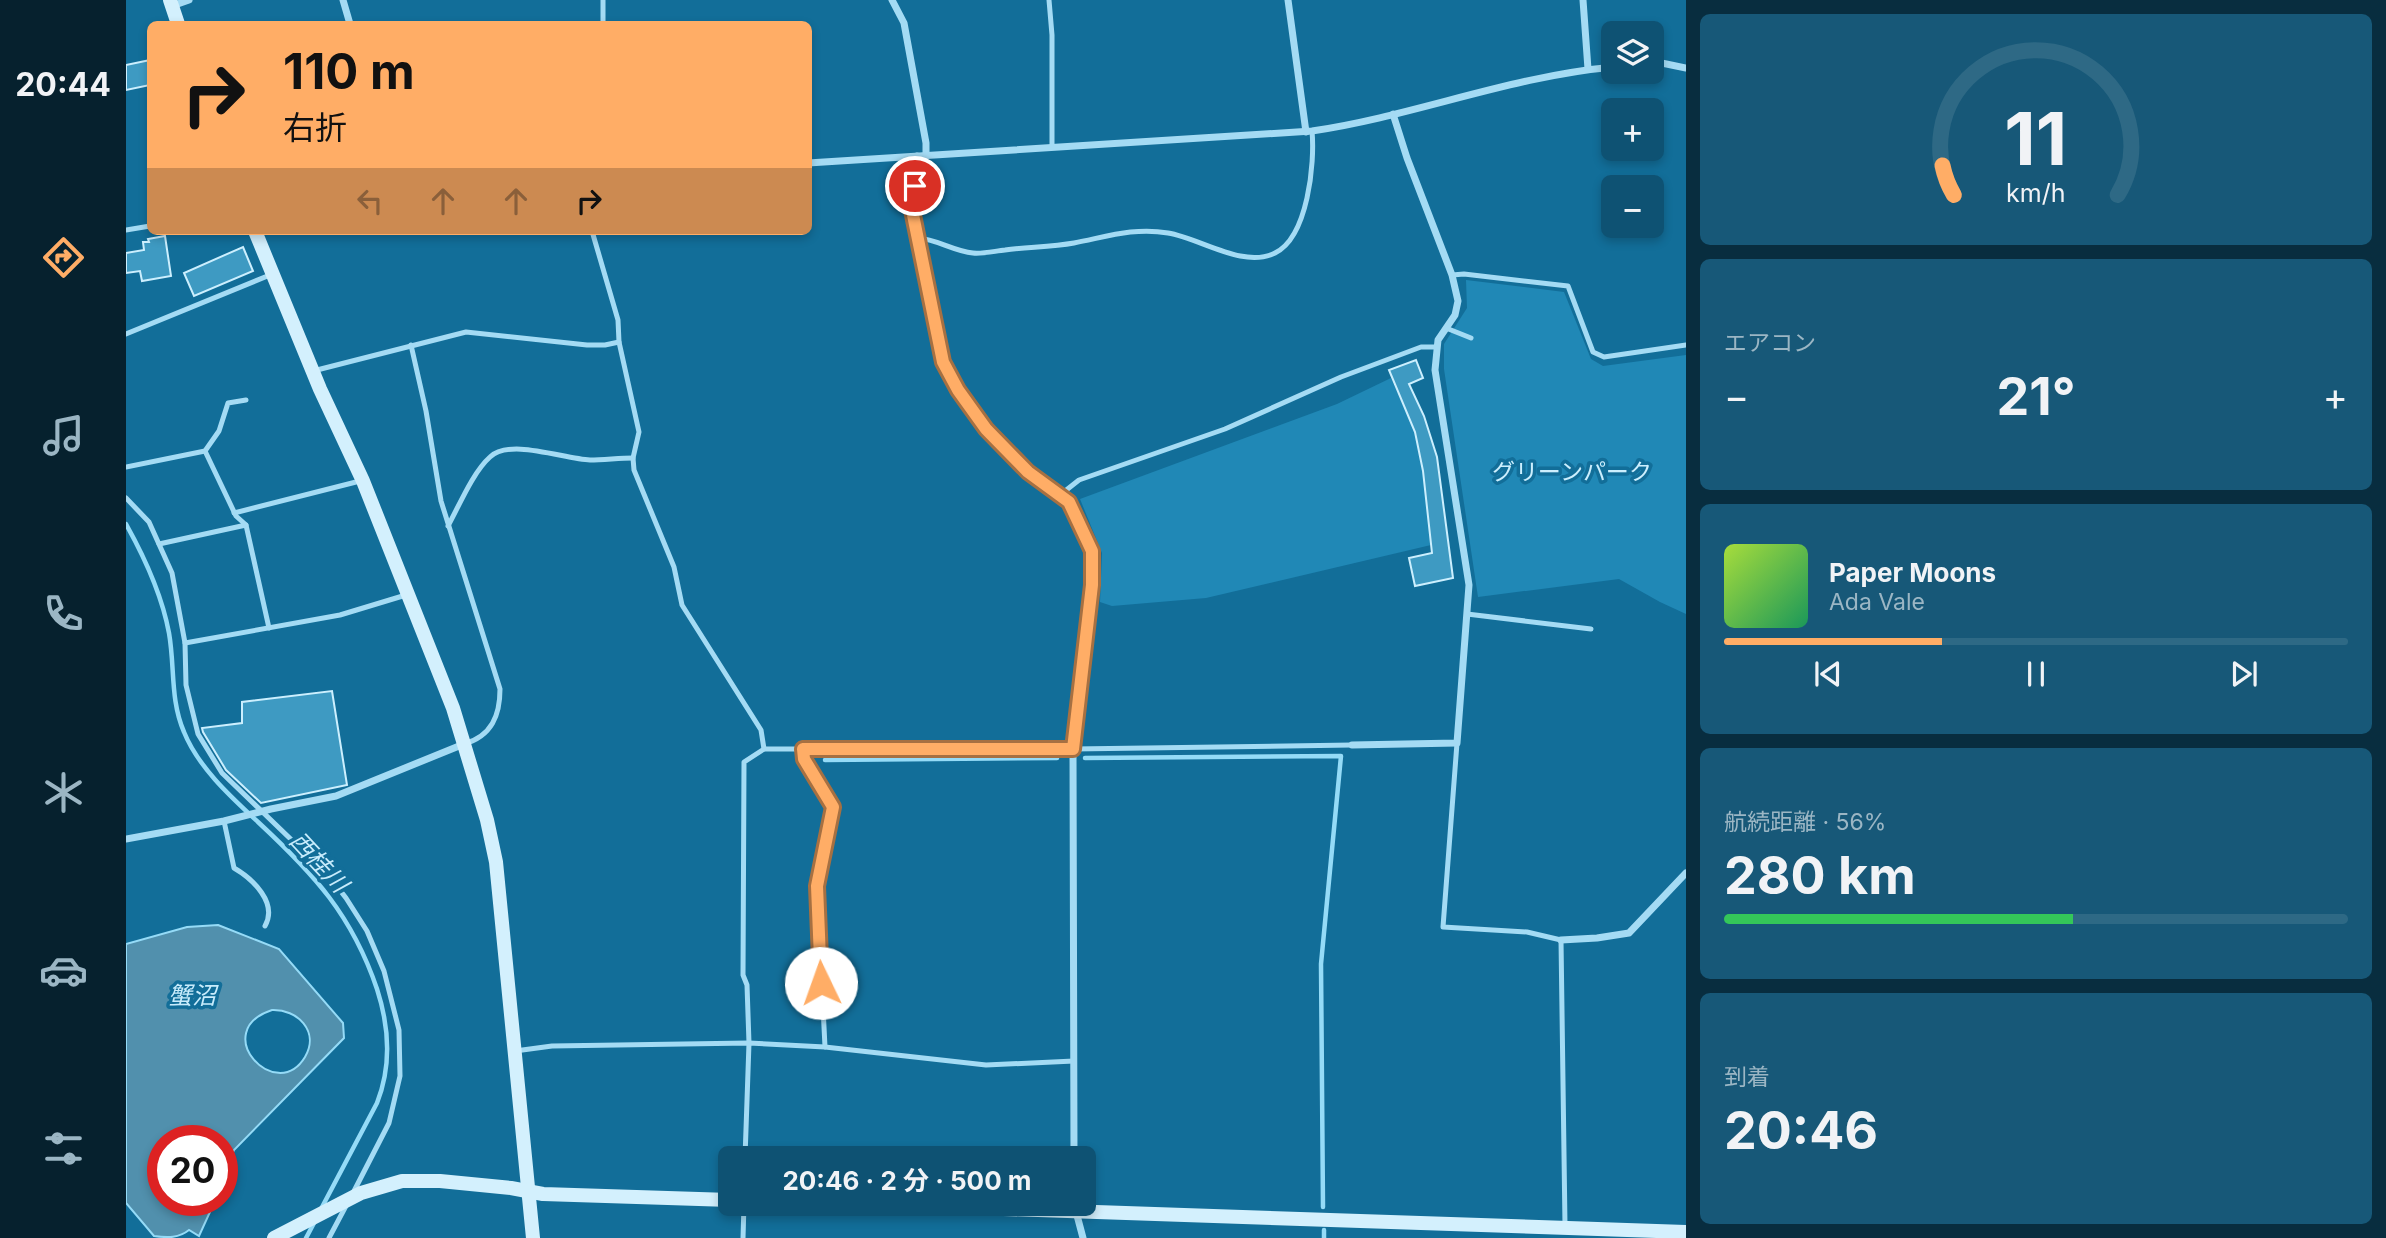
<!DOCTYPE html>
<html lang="ja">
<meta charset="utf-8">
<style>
:root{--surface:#0e5273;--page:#175878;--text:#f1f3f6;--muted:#9bb6c4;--line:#2e6985;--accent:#ffad66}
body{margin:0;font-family:Inter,"Noto Sans JP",sans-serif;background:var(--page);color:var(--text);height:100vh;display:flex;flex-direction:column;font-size:26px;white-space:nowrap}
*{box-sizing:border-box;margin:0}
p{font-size:23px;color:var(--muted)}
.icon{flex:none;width:38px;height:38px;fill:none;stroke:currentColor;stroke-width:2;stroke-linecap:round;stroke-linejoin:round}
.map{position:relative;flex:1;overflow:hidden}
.side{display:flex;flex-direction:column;gap:14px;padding:14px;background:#082d3f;width:700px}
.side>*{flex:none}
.top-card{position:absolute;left:21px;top:21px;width:665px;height:214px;border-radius:10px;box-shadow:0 4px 10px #0003;background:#ffad66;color:#111;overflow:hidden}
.buttons{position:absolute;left:1475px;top:21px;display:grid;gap:14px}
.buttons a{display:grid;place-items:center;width:63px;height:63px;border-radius:10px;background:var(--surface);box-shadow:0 4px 10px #0003;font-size:35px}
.speed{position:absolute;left:21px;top:1125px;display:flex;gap:14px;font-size:35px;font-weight:700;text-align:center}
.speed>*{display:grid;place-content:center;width:91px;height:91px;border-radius:50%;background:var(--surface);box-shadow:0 4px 10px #0003;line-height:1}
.speed .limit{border:10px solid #d22;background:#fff;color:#111}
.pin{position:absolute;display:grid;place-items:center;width:60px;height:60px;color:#fff;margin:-30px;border:4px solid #fff;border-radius:50%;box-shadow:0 2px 7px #0007}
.me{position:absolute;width:77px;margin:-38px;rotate:357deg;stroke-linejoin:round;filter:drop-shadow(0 0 5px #0008)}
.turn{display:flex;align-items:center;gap:24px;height:147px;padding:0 21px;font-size:32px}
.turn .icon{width:91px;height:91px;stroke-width:2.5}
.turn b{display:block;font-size:49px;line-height:60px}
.lanes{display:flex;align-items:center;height:66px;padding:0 21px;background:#0003;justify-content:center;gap:35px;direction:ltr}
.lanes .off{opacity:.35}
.big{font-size:52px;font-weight:700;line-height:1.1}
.side .tile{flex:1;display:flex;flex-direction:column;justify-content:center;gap:10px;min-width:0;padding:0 24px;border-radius:10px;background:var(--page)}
.side .dial{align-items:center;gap:0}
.dial svg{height:182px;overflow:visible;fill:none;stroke:var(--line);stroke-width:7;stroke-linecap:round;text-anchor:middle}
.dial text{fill:var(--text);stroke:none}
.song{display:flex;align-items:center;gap:21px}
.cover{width:84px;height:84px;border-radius:10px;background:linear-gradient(135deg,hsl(80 70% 55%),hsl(150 70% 35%))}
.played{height:7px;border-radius:4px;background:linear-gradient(90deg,var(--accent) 35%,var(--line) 35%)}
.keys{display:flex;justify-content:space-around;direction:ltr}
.heat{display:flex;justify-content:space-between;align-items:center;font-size:38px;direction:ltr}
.charge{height:10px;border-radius:5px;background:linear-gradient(90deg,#34c759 56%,var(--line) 0)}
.trip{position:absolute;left:592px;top:1146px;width:378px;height:70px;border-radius:10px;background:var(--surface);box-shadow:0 4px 10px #0003;font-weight:700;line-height:70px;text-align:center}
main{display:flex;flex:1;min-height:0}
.tabs{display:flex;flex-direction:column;width:126px;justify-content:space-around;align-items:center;background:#06212e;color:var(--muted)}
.tabs .icon{width:49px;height:49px}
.tabs .selected{color:var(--accent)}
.tabs b{font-size:32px;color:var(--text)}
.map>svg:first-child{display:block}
.green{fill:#2088b6}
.water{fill:#5190ad;stroke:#95dbf7;stroke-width:2;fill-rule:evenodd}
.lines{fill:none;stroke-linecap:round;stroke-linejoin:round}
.stream{stroke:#95dbf7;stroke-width:4.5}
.building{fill:#3e9ac2;stroke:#cceffe;stroke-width:2}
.lane{stroke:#a4dbf4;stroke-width:5}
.street{stroke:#a4dbf4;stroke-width:7}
.secondary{stroke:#d3f0fd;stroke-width:14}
.route-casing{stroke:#a67042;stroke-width:18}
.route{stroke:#ffad66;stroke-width:12}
.labels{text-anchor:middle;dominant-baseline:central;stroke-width:7;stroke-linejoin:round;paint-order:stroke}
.park-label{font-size:23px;fill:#cceffe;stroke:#126e99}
.water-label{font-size:24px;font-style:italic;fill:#c8ecfc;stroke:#126e99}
</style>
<main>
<nav class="tabs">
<b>20:44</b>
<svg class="icon selected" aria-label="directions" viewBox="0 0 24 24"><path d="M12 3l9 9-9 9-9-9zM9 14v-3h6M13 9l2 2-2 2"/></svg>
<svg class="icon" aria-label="music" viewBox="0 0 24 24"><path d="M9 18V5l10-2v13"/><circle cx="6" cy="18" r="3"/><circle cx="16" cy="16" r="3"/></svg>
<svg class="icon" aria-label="phone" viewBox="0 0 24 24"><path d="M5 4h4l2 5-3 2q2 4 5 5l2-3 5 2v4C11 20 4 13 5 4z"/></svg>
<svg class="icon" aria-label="climate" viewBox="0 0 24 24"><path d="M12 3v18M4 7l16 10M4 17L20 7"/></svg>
<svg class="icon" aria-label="car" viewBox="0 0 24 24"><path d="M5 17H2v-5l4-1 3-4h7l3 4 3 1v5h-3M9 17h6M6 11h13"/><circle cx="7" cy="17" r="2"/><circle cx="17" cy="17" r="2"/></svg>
<svg class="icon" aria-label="filters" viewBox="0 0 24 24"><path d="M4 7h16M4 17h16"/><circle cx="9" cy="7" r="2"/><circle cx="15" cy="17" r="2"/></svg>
</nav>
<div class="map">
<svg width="1560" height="1238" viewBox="0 0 1560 1238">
<rect width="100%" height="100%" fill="#126e99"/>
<g class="green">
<polygon points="1340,280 1438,292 1465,359 1477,366 1560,355 1560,614 1534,602 1493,579 1352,597 1318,369 1318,344 1341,308"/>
<polygon points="1265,378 1289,432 1297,471 1305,545 1080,598 986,606 974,602 976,553 954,499 1211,404"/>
</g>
<path class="water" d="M92,925L153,949L217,1023L218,1038L108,1150L96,1180V1141H37V1200L89,1201L73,1236L63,1230C53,1238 42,1238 28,1236L0,1203V944L61,927ZM146,1010C171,1009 194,1031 179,1057C150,1105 82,1031 146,1010Z"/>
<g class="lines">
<g class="stream">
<path d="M0,524C19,558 36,595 43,633C49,667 44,700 58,732C72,767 105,797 132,822C188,874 226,915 251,989C263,1026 266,1065 251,1103L195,1209"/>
<polyline points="959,758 1215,756 1195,964 1197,1207"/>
<polyline points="699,760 931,758"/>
<polyline points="1198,1230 1198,1238"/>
<polyline points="180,1238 188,1223"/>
</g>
</g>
<g class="building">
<polygon points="24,60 24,85 0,90 0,65"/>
<polygon points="39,236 45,276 16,281 14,271 0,273 0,253 18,250 17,242 23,242 22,239"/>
<polygon points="117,247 127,271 68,296 58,273"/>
<polygon points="1290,360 1297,378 1283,384 1298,416 1311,457 1327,578 1289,586 1283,558 1306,553 1297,471 1289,432 1263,370"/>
<polygon points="206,691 221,785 135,803 100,770 77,732 76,728 116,723 116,702"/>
</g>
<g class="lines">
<g class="lane">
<polyline points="477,0 477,24"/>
<polyline points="923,0 926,35 926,147"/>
<polyline points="0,230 24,226"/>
<polyline points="466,231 492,320 493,342 513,432 507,458 508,470 548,567 556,605 635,730 638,749"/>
<path d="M791,238C811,239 827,251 847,253C857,254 869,251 879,250C902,247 925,247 948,243C980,237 1008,227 1042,233C1074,238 1117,269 1149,253C1182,237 1189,163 1186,131"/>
<polyline points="1326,275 1338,274 1442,286 1467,352 1478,357 1560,345"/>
<polyline points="1320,328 1345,338"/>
<polyline points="0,334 144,275"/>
<path d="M285,345L300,411L315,501L374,689C374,715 366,736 338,744"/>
<polyline points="187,371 340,332 461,345 479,345 493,342"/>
<polyline points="79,451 110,516 120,525 143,628"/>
<polyline points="0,467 79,451 93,431 102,403 120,400"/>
<polyline points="934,495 953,480 1099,429 1215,377 1295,347 1310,347"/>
<polyline points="0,498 23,522 46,573 59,643 60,685 72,734 96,773 202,875 220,898 241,931 258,971 273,1030 274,1076 263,1123 227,1193"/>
<polyline points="108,513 234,481"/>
<path d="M322,526C333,506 347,472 364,457C384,438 438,459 464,460C478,460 493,458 507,458"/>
<polyline points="33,544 120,525"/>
<polyline points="1341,614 1465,629"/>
<polyline points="59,643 214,615 280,595"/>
<polyline points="1331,743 1317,927 1401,932 1435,940 1439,1225"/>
<polyline points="677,749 679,759 707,807 691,886 699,1047"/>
<path d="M98,821L108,868C127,879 152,903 139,926"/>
<polyline points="389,1051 426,1046 623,1043 699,1047 860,1065 948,1061"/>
<polyline points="619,1158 623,1043 621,985 617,975 618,762 638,749 947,749 1226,745"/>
<polyline points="203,1238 221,1204"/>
<polyline points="617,1238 618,1204"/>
</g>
<g class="street">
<polyline points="217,0 224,24"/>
<polyline points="766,0 778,23 800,143 800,156"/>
<polyline points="1162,0 1180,132"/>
<polyline points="1457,0 1462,69"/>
<polyline points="46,6 63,0"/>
<polyline points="1526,61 1560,68"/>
<path d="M791,156C795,176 785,190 786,210L817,361L832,390L860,429L902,472L943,502L949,511L966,551V585L947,749L948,1158"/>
<path d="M682,163L1186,131C1288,116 1385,76 1488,67"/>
<polyline points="1226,745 1331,743 1343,585 1309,370 1312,340 1329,315 1332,301 1326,275 1281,158 1267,114"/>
<polyline points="0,839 98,821 145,809 210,796 338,744"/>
<polyline points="1435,940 1471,938 1503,933 1560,873"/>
<polyline points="948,1204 957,1238"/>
</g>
<g class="secondary">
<polyline points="44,0 52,24"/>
<polyline points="129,231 194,389 237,481 327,708 361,820 370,862 407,1238"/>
<polyline points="732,1204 1560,1232"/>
<polyline points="148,1238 235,1193 276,1181 314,1181 385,1188 417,1194 604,1200"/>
</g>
</g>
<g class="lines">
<g class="route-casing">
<polyline id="route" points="695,983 691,886 707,807 678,759 677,749 947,749 966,585 966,551 943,502 902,472 860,429 832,390 817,362 786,210 785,197 789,186"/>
</g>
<use href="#route" class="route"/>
</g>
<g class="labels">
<g class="park-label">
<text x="1446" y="472">グリーンパーク</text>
</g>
<g class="water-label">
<text transform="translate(193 862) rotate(47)">西桂川</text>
<text x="66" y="995">蟹沼</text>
</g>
</g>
</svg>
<div class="buttons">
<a><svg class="icon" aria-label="layers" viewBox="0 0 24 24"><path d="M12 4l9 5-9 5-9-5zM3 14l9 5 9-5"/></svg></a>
<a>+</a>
<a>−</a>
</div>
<div class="speed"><div class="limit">20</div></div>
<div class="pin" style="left:789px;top:186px;background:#d93025"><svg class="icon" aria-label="arrive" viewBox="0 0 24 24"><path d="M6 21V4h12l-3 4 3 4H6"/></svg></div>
<svg class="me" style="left:695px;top:983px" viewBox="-20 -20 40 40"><circle r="19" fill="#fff"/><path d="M0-13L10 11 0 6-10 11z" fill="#ffad66"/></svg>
<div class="trip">20:46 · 2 分 · 500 m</div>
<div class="top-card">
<div class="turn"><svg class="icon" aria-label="right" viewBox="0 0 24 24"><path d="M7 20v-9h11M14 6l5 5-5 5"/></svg><div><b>110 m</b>右折</div></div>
<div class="lanes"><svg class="icon off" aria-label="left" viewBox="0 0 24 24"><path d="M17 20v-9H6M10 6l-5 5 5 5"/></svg><svg class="icon off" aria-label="ahead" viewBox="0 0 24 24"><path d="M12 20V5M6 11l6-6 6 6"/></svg><svg class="icon off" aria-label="ahead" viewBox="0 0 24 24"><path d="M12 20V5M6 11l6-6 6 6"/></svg><svg class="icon" aria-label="right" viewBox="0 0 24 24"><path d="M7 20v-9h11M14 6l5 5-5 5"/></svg></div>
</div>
</div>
<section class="side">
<div class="tile dial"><svg viewBox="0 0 100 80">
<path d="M14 69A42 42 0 1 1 86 69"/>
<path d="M14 69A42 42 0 0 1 9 56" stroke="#ffad66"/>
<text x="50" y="56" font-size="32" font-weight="700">11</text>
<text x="50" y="72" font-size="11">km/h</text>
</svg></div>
<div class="tile"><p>エアコン</p>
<div class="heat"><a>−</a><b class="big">21°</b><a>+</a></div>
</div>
<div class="tile">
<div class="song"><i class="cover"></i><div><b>Paper Moons</b><p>Ada Vale</p></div></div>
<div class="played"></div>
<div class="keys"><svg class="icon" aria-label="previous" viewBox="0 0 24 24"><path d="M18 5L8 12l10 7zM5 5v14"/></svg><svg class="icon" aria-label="pause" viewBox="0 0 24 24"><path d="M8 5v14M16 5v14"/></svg><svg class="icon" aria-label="next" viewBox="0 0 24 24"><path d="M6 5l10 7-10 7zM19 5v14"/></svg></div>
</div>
<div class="tile"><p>航続距離 · 56%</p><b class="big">280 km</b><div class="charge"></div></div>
<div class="tile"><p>到着</p><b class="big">20:46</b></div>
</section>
</main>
